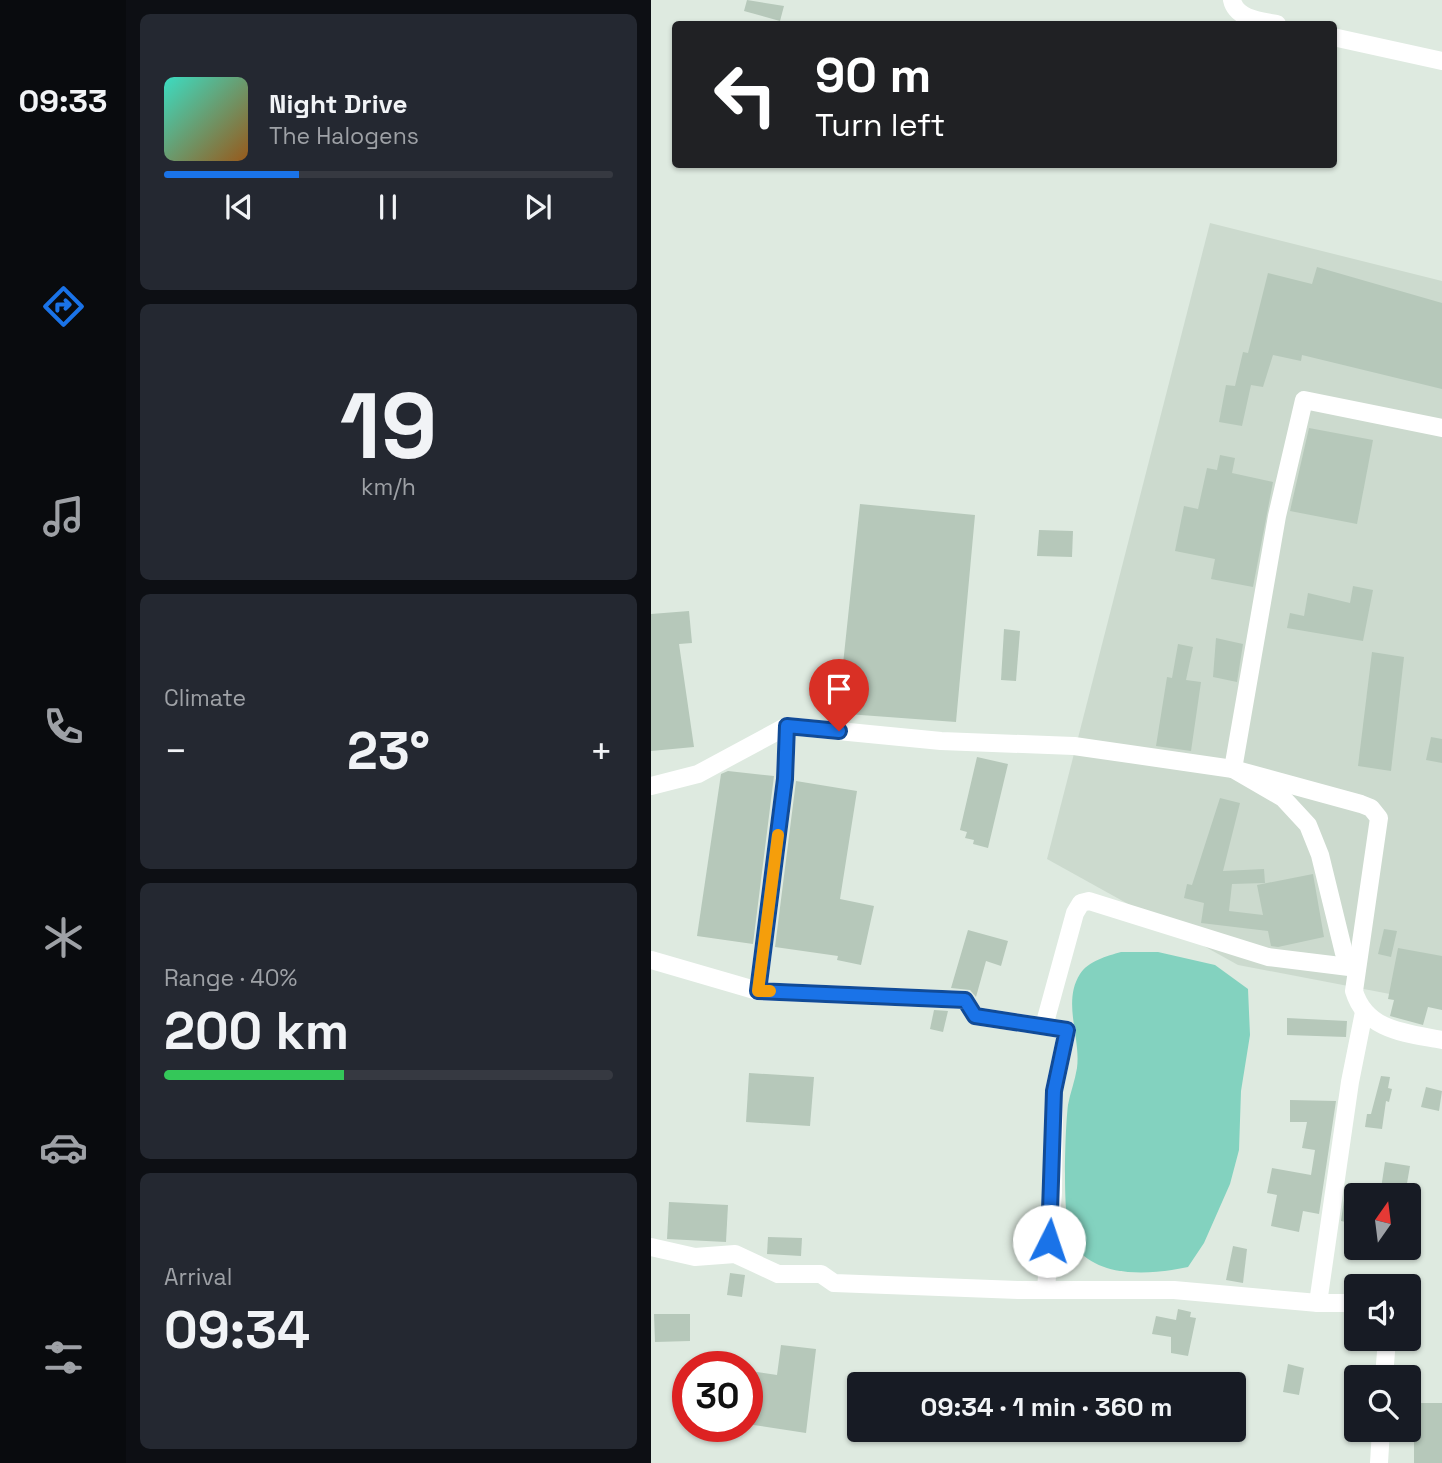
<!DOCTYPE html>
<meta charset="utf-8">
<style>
:root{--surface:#171b24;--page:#242831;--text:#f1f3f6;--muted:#9ea1a6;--line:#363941;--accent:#1a73e8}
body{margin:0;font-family:"Space Grotesk",sans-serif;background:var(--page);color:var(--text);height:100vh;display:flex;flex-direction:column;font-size:26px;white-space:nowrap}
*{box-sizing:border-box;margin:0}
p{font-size:23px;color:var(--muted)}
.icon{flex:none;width:38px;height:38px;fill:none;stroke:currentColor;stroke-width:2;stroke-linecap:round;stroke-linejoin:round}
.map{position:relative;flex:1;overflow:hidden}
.side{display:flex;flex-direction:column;gap:14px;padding:14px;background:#0d0f14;width:525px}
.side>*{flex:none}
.hud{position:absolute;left:21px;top:21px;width:665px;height:147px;border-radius:7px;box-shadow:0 2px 5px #0004;background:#202124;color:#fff;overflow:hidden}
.needle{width:46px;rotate:14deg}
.tools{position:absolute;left:693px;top:1183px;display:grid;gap:14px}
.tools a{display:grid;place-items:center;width:77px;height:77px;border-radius:7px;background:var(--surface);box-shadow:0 2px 5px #0004;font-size:35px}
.speed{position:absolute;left:21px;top:1351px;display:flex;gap:14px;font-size:35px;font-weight:700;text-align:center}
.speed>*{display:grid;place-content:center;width:91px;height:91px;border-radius:50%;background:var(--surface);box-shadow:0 2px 5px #0004;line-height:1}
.speed .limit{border:10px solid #d22;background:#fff;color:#111}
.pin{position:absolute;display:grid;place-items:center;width:60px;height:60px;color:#fff;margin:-72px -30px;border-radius:50% 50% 50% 0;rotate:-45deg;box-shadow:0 0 7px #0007}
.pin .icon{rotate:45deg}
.me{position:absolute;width:77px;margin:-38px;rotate:4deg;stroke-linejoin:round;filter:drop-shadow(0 0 5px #0008)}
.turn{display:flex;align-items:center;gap:24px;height:147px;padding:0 28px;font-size:32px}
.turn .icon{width:91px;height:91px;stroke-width:2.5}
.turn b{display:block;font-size:49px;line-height:60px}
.big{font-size:52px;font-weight:700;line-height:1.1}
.side .tile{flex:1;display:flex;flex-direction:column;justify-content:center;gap:10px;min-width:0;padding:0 24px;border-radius:10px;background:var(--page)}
.side .dial{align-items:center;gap:0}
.dial b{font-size:91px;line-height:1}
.song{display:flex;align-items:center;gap:21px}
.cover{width:84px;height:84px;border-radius:10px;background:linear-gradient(135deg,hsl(170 70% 55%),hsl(30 70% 35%))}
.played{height:7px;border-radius:4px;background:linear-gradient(90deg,var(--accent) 30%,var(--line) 30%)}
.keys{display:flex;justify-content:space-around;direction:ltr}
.heat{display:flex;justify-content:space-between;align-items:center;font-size:38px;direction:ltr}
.charge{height:10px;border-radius:5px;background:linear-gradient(90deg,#34c759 40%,var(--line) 0)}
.trip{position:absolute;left:196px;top:1372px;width:399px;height:70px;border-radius:7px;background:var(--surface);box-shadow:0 2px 5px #0004;font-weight:700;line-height:70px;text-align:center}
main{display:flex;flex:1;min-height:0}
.dock{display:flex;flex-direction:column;width:126px;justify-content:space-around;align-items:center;background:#090b0e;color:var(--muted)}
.dock .icon{width:49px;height:49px}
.dock .selected{color:var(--accent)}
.dock b{font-size:32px;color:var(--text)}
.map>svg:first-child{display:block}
.built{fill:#ccdace}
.water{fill:#83d2bf}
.building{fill:#b6c8ba}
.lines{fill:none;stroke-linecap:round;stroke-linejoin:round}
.minor{stroke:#fff;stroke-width:18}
.route-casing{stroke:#114b97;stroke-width:18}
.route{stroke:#1a73e8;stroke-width:12}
.slow{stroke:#f59e0b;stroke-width:12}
</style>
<main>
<nav class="dock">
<b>09:33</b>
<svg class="icon selected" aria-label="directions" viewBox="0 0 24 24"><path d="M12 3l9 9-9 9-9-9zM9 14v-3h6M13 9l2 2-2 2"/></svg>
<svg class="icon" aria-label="music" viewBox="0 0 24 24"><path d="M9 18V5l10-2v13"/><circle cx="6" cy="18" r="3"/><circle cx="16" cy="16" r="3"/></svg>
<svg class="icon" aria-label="phone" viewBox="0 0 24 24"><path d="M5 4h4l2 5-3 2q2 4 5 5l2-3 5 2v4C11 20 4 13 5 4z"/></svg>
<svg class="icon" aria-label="climate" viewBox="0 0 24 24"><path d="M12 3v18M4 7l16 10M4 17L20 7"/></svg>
<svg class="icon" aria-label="car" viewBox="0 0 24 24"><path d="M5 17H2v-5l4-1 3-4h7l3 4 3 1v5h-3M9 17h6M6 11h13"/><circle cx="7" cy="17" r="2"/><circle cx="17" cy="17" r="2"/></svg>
<svg class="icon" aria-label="filters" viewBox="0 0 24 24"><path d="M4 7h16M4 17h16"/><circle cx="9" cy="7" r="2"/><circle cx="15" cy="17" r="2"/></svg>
</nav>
<section class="side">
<div class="tile">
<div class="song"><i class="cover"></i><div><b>Night Drive</b><p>The Halogens</p></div></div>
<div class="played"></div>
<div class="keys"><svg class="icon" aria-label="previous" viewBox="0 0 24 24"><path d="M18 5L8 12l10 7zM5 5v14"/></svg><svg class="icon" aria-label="pause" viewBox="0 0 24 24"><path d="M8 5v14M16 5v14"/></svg><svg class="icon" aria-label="next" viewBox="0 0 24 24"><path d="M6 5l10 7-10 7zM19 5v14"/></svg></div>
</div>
<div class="tile dial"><b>19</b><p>km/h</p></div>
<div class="tile"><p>Climate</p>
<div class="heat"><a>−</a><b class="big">23°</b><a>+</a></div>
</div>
<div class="tile"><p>Range · 40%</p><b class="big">200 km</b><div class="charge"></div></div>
<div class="tile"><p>Arrival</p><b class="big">09:34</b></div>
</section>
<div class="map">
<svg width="791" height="1463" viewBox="0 0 791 1463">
<rect width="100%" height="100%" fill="#deeae0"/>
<polygon class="built" points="559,223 791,281 791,1004 587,965 396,859"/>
<path class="water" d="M470,952H507L564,965L597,989L599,1035L590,1091L588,1150L579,1184L553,1243L537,1267C500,1275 440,1280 420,1239C411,1220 414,1128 417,1105C419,1093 424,1081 426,1068C430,1037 411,1002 429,974C437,961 456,956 470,952Z"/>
<g class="building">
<polygon points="96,0 133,6 129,21 93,11"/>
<polygon points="666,267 791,303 791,389 651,355 650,361 622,355 612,387 600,385 591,426 568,422 575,385 584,386 592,352 597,353 617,273 661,284"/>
<polygon points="658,428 722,440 706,524 639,511"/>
<polygon points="569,455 584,458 581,473 622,482 602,587 560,579 564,559 524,551 533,506 547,509 556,468 566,470"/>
<polygon points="209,504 324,515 305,722 196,714 172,709 179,680 190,683"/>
<polygon points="388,530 422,531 421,557 386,556"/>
<polygon points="702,586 722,590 712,641 636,628 639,613 653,616 657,593 699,603"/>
<polygon points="38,611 41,643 28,644 43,747 0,751 0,614"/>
<polygon points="353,629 369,631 365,681 350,680"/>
<polygon points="565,638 592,644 586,682 562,677"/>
<polygon points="527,644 542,647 535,680 550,682 540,751 505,746 516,677 521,678"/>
<polygon points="721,652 753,657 740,771 707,766"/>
<polygon points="780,737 791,739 791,763 775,760"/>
<polygon points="326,757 357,764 337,848 322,844 323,840 314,838 316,832 309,830"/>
<polygon points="77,771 123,776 102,944 46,936 70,774"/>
<polygon points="145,781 206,791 189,899 223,906 210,965 186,960 187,956 124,947"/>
<polygon points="569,798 589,803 572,871 613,869 614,883 581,884 578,911 612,915 606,885 662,874 673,937 627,947 620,946 617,931 550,923 553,903 533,898 536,884 541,885"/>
<polygon points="733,929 746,931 740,957 727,954"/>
<polygon points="317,930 357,941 350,966 335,961 325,997 319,990 300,988"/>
<polygon points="747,948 791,956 791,1010 777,1007 772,1025 739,1016 743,1000 737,999"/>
<polygon points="283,1010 297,1011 292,1032 279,1029"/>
<polygon points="636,1018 696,1021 695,1037 636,1035"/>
<polygon points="98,1073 163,1077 159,1126 95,1122"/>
<polygon points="730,1076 739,1077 737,1088 741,1089 738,1102 735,1101 731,1129 714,1127 716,1114 720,1114"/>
<polygon points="775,1087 791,1091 788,1111 770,1107"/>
<polygon points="639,1100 685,1101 668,1214 652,1211 648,1232 620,1226 626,1195 616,1193 621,1168 660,1175 664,1150 651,1148 656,1122 639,1122"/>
<polygon points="734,1162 759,1166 754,1195 729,1195"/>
<polygon points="693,1200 705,1202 705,1224 690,1221"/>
<polygon points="18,1202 77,1205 75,1242 16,1239"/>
<polygon points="117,1237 151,1238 150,1256 116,1254"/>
<polygon points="582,1246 596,1249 592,1283 575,1280"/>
<polygon points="79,1273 94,1275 91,1297 76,1295"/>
<polygon points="527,1309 540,1312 539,1317 545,1318 537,1356 520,1353 520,1337 501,1334 505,1316 525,1320"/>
<polygon points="3,1314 39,1314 39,1341 4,1342"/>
<polygon points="130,1345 165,1349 155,1433 96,1424 99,1371 126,1375"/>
<polygon points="637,1364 653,1368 648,1395 632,1392"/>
<rect x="763" y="1403" width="28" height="60"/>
</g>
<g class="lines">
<g class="minor">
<path d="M581,0C585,19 610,21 626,24"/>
<polyline points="682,37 791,61"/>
<polyline points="136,726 134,779 107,991 314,1000 324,1016 416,1030 403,1091 402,1192 395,1290"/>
<path d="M0,786L47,774L136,726L290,741L423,746L582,769L710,804L720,808L728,818L703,991C715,1031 755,1033 791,1040"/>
<polyline points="0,960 107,991"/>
<polyline points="706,968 693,953 669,855 657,825 632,798 582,769 626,516 653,400 791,428"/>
<polyline points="393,1026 424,913 430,903 438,901 617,957 706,968"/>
<polyline points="0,1247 44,1257 84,1254 127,1274 170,1274 183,1283 368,1290 523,1290 667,1303 705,1303"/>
<polyline points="667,1303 699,1082 713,1012"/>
<polyline points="733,1377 736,1339"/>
<polyline points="728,1463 730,1430"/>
</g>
</g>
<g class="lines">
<g class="route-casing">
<polyline id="route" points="188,731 136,726 134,779 107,991 314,1000 324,1016 416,1030 403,1091 398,1241"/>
</g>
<use href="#route" class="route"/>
<polyline class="slow" points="119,991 107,991 127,835"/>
</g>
</svg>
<div class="tools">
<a><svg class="needle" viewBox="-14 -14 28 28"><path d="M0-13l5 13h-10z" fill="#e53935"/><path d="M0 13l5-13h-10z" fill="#9ea1a6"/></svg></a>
<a><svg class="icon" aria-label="sound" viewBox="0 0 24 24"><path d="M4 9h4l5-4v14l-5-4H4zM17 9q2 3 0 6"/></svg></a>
<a><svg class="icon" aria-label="search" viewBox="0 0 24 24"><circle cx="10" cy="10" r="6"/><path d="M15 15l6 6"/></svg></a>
</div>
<div class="speed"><div class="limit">30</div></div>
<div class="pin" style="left:188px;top:731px;background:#d93025"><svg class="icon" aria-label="arrive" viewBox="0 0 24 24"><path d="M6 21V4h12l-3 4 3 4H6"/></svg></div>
<svg class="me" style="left:398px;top:1241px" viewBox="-20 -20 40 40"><circle r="19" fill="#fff"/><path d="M0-13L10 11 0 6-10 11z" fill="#1a73e8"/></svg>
<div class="trip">09:34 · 1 min · 360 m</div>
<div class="hud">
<div class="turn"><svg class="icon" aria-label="left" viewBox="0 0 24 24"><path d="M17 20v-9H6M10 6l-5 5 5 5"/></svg><div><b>90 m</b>Turn left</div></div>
</div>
</div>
</main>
